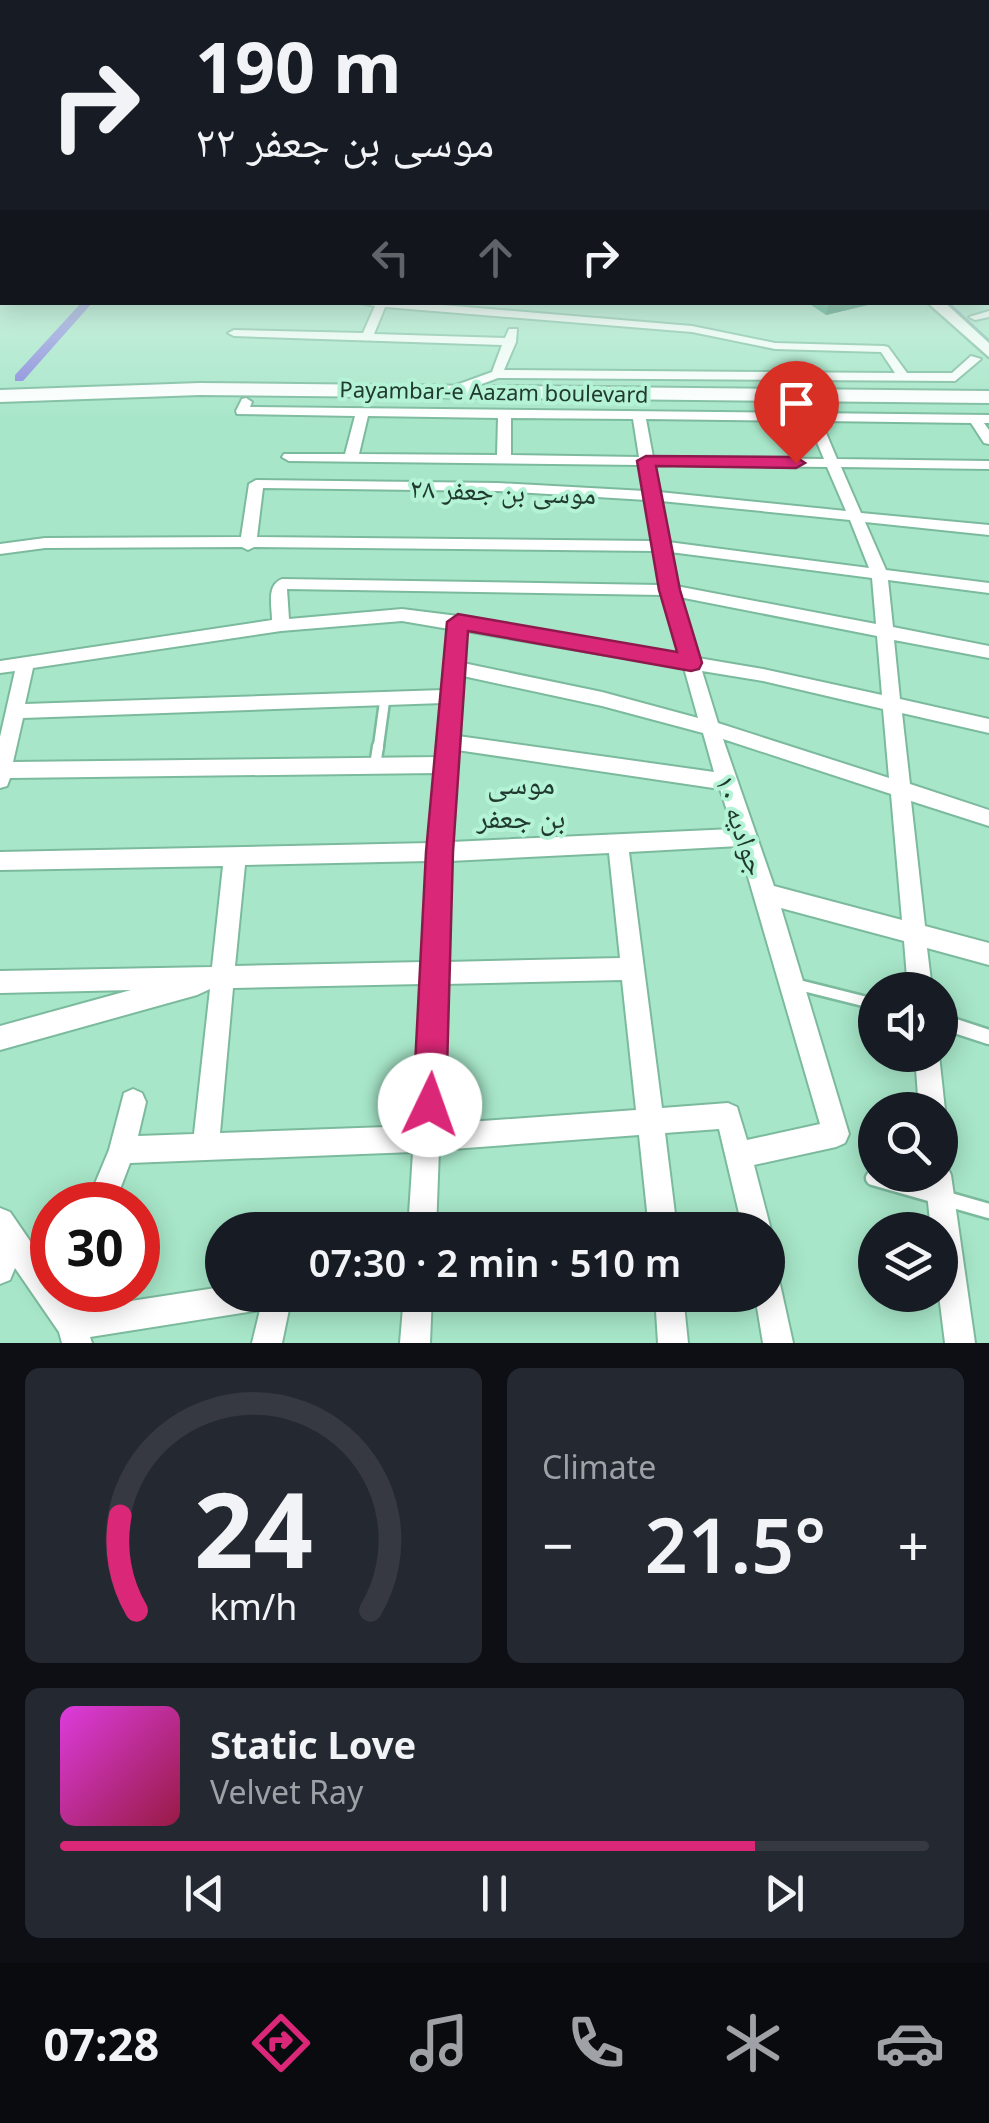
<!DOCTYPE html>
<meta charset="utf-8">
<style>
:root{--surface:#171b24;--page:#242831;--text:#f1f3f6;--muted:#9ea1a6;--line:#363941;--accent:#db2777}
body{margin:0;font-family:"Noto Sans","Noto Naskh Arabic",sans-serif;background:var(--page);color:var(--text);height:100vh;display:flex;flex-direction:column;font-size:38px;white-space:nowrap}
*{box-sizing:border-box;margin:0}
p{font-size:32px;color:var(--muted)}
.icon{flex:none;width:55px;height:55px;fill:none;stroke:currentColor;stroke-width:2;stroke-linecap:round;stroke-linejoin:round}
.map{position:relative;height:1343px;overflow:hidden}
.drawer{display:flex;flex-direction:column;gap:25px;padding:25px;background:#0d0f14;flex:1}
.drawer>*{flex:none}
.banner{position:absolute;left:0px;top:0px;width:990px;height:305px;box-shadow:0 5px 25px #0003;background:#171b24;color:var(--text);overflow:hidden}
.tools{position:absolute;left:858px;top:972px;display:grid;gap:20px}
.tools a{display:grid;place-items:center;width:100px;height:100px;border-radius:50%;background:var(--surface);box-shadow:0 5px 25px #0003;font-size:50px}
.speed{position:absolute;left:30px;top:1182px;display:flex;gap:20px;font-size:50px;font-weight:700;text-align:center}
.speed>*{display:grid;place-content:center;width:130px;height:130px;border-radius:50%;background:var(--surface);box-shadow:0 5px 25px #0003;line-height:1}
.speed .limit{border:15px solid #d22;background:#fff;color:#111}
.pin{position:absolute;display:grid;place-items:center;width:85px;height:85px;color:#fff;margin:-102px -42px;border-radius:50% 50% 50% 0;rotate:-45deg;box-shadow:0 0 10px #0007}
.pin .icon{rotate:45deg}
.me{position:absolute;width:110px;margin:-55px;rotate:3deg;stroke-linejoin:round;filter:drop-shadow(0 0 8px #0008)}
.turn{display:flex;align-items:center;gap:35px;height:210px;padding:0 30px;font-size:45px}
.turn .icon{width:130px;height:130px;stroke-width:2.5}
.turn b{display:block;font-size:70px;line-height:85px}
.lanes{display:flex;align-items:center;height:95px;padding:0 30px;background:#0003;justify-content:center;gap:50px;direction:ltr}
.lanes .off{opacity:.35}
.big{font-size:75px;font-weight:600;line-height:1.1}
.drawer .widget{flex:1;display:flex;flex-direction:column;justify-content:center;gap:15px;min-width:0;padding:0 35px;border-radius:15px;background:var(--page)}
.drawer .dial{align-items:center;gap:0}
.dial svg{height:260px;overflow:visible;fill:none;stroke:var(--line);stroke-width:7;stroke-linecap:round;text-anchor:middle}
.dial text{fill:var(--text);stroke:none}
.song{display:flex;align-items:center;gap:30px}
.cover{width:120px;height:120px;border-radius:15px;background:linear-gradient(135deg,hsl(300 70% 55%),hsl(340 70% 35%))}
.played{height:10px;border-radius:5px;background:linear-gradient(90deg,var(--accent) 80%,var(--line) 80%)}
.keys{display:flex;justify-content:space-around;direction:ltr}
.heat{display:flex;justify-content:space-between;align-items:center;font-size:55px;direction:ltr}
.drawer .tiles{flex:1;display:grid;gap:25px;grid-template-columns:1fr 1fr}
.widget:last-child{grid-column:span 2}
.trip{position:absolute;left:205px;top:1212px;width:580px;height:100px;border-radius:50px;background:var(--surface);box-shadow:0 5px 25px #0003;font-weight:600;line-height:100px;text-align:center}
.dock{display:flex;height:160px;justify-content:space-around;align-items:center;background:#090b0e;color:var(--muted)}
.dock .icon{width:70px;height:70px}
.dock .active{color:var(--accent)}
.dock b{font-size:45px;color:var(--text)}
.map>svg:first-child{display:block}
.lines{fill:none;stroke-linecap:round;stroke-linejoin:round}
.stream{stroke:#8783de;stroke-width:2.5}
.canal{fill:#8783de;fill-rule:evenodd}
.service-far2-casing{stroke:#7cba9e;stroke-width:14}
.service-far1-casing{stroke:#7cba9e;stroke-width:15}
.service-casing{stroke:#7cba9e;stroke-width:19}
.minor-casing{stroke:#7cba9e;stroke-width:4}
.tertiary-casing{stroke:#7cba9e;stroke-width:6}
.secondary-casing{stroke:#7cba9e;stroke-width:5}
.primary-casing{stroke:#7cba9e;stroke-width:4}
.service-far2{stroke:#fff;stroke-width:9}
.service-far1{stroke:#fff;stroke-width:10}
.service{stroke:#fff;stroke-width:14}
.minor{fill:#fff;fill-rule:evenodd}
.tertiary{fill:#fff;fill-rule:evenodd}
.secondary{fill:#fff;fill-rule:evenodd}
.primary{fill:#fff;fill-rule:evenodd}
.wall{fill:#299d74}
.shaded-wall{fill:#227f5e}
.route{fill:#db2777;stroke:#8e194d;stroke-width:2.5}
.labels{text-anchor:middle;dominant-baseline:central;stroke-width:8;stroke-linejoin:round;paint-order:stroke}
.far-street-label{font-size:22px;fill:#213a2f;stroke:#b4f3d6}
.street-label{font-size:28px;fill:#213a2f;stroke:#b4f3d6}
.neighbourhood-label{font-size:30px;fill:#213a2f;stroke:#b4f3d6}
</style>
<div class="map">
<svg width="989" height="1343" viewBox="0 0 989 1343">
<rect width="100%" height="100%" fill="#a7e6c9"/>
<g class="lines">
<polyline class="stream" points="947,302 989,341"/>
<polygon class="canal" points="82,302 93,302 23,381 15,381 15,375"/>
<g class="service-far2-casing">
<polyline id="service-far2" points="378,749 385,698"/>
</g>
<g class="service-far1-casing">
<g id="service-far1">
<polyline points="375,766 378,746"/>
<polyline points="795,984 875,1004"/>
</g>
</g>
<g class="service-casing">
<g id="service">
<polyline points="940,1021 989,1037"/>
<polyline points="873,1178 989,1211"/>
</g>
</g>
<g class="minor-casing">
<g id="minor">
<rect x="0" y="235" width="2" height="3"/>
<rect x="988" y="269" width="1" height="6"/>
<path d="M355,302H406L692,326L775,343L884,346L888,347L907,373H952L971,356L981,359L955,381L498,378L452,395L446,391L448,388L492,372L502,345L234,336L228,333L234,330L363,333L375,306ZM385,307L692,332L775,349L881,352L895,373L504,370L516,342L517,329H509L505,338L374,334Z"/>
<polygon points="989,311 989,317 975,320 969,317"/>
<path d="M246,398L252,402L250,407L989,415V423H984L989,430V444L984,443L971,423L821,421L837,459L989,461V469L841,467L861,513L989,525V535L865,522L886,570L989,583V593L888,580L893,627L989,646V658L894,640L900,699L989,719V733L902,713L910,784L989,810V826L911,801L925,926L989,943V965L927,948L932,990H908L904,941L781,908L849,1134L845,1143L836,1147L754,1165L771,1230L768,1238V1230H743L719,1129L665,1133L677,1230H649L639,1135L439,1150L436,1230H408L413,1152L130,1163L114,1205H86L109,1150L124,1093L133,1089L142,1093L146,1102L138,1136L194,1134L210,989L197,995L0,1050V1026L131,990L0,993V971L212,967L223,866L0,870V852L430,843L437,773L10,778L7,786L0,788V737L15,671L0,673V661L272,620C272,606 266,585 282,579L660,585L655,551L254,547L248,550L242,547L45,548L0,554V544L45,538L241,537L249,484L256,480L498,483L645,491L641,465L289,461L282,457L284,454H345L355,416L237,414L236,411L242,399ZM368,416L498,418L497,455L359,454ZM511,418L633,419L639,457L511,455ZM646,419L808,421L824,459L653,457ZM654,465L827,467L846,511L659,492ZM263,488L498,491L646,500L653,541L257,537ZM661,501L850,520L869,568L668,542ZM670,552L872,578L876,624L676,586ZM287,589L663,595L680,655L458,616L402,609L289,619ZM679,597L877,636L882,695L763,669L698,658ZM402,621L449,629L444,690L25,704L33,668L281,631ZM466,631L684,668L698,718L602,692L463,663ZM702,671L763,681L883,709L889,778L718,723ZM463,676L602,706L703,733L714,772L458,736ZM443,703L438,757L13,762L23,718ZM723,739L891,794L902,920L774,886ZM457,750L720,789L733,829L451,842ZM739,846L820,1124L747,1140L737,1107L728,1103L662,1108L629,852ZM609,853L620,958L446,962L450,861ZM429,861L423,962L235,966L245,865ZM622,980L636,1110L440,1124L445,984ZM422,984L414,1126L220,1133L233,988Z"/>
<polygon points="915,1055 939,1055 945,1110 940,1119 940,1110 919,1110"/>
<polygon points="940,1163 947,1166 951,1175 975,1343 945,1343 939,1295 940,1230 931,1230 925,1175 940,1175"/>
<polygon points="0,1208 10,1212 52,1273 52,1290 65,1290 79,1309 222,1287 222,1295 292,1295 282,1343 252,1343 260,1310 90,1337 92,1343 62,1343 59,1332 15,1268 10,1280 0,1284"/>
<polygon points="768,1271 778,1275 793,1343 763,1343 755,1295 768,1295"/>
<polygon points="404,1295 432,1295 430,1343 400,1343"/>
<polygon points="655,1295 683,1295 688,1343 658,1343"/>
</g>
</g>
<g class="tertiary-casing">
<polygon id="tertiary" points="2,262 2,270 0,271 0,263"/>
</g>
<g class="secondary-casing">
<polygon id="secondary" points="927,302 944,302 989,343 989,357"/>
</g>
<g class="primary-casing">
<polygon id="primary" points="200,383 989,391 989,403 200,395 0,402 0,390"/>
</g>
<use href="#service-far2" class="service-far2"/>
<use href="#service-far1" class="service-far1"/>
<use href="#service" class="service"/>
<use href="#minor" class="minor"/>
<use href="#tertiary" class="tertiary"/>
<use href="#secondary" class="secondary"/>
<use href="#primary" class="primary"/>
</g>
<polygon class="wall" points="812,302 880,302 826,315 811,305"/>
<polygon class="shaded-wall" points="829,302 880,302 826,315"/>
<linearGradient id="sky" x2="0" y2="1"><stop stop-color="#81a0e4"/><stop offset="0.56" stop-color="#d7f4e7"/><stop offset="1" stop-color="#d7f4e7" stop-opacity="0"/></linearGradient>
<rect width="989" height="423" fill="url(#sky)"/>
<polygon class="route" points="646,456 796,457 805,463 796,468 656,466 680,590 702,663 699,669 691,671 468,631 453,852 446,1105 441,1116 430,1121 418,1116 413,1105 426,852 447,622 458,614 677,652 659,590 637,461"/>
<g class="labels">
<g class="far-street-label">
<text transform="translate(494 391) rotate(1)">Payambar-e Aazam boulevard</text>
</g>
<g class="street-label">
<text transform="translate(503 490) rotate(2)">موسی بن جعفر ۲۸</text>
<text transform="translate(742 825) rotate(71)">جوادیه ۱۰</text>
</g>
<g class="neighbourhood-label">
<text x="521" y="782">موسی<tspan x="521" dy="34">بن جعفر</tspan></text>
</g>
</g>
</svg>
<div class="tools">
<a><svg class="icon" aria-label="sound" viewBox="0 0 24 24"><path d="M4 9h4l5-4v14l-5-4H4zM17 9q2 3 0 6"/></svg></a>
<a><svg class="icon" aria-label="search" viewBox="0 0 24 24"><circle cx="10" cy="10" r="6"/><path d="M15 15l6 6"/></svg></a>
<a><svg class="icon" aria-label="layers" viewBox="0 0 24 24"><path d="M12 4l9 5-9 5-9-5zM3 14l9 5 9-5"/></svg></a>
</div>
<div class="speed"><div class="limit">30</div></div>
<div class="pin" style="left:796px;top:463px;background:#d93025"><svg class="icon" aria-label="arrive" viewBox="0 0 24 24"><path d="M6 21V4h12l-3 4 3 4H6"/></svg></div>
<svg class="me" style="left:430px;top:1105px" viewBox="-20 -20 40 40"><circle r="19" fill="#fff"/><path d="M0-13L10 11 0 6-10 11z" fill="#db2777"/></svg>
<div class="trip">07:30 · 2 min · 510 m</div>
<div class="banner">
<div class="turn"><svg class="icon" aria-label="right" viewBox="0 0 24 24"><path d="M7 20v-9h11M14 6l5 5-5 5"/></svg><div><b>190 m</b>موسی بن جعفر ۲۲</div></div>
<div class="lanes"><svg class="icon off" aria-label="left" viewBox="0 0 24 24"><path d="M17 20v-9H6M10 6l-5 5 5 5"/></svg><svg class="icon off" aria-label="ahead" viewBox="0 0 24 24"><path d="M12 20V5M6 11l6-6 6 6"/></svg><svg class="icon" aria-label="right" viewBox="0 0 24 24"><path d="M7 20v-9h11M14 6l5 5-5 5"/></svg></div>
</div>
</div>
<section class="drawer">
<div class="tiles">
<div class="widget dial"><svg viewBox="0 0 100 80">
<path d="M14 69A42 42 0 1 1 86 69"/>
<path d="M14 69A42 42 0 0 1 9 40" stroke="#db2777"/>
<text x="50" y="56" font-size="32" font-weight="700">24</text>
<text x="50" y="72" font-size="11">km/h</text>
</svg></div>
<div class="widget"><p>Climate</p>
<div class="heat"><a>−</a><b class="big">21.5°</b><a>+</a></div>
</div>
<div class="widget">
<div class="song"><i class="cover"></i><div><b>Static Love</b><p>Velvet Ray</p></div></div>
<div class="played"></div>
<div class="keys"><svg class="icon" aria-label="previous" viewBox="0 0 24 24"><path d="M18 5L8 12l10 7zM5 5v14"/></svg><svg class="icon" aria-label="pause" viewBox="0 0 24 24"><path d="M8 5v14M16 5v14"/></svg><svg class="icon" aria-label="next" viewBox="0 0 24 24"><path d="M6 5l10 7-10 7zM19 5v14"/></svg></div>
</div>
</div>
</section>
<nav class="dock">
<b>07:28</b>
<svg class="icon active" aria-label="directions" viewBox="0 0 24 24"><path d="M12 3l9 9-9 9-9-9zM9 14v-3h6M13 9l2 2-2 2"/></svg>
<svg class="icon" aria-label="music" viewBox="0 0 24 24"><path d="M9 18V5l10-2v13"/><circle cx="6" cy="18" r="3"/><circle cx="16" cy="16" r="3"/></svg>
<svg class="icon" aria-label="phone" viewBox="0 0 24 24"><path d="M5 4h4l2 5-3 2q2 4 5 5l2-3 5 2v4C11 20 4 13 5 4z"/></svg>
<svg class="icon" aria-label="climate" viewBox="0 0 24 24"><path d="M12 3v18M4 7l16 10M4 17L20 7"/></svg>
<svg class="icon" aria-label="car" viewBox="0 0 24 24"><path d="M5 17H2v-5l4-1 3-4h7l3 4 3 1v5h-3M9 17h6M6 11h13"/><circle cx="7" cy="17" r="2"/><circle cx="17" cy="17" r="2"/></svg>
</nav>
